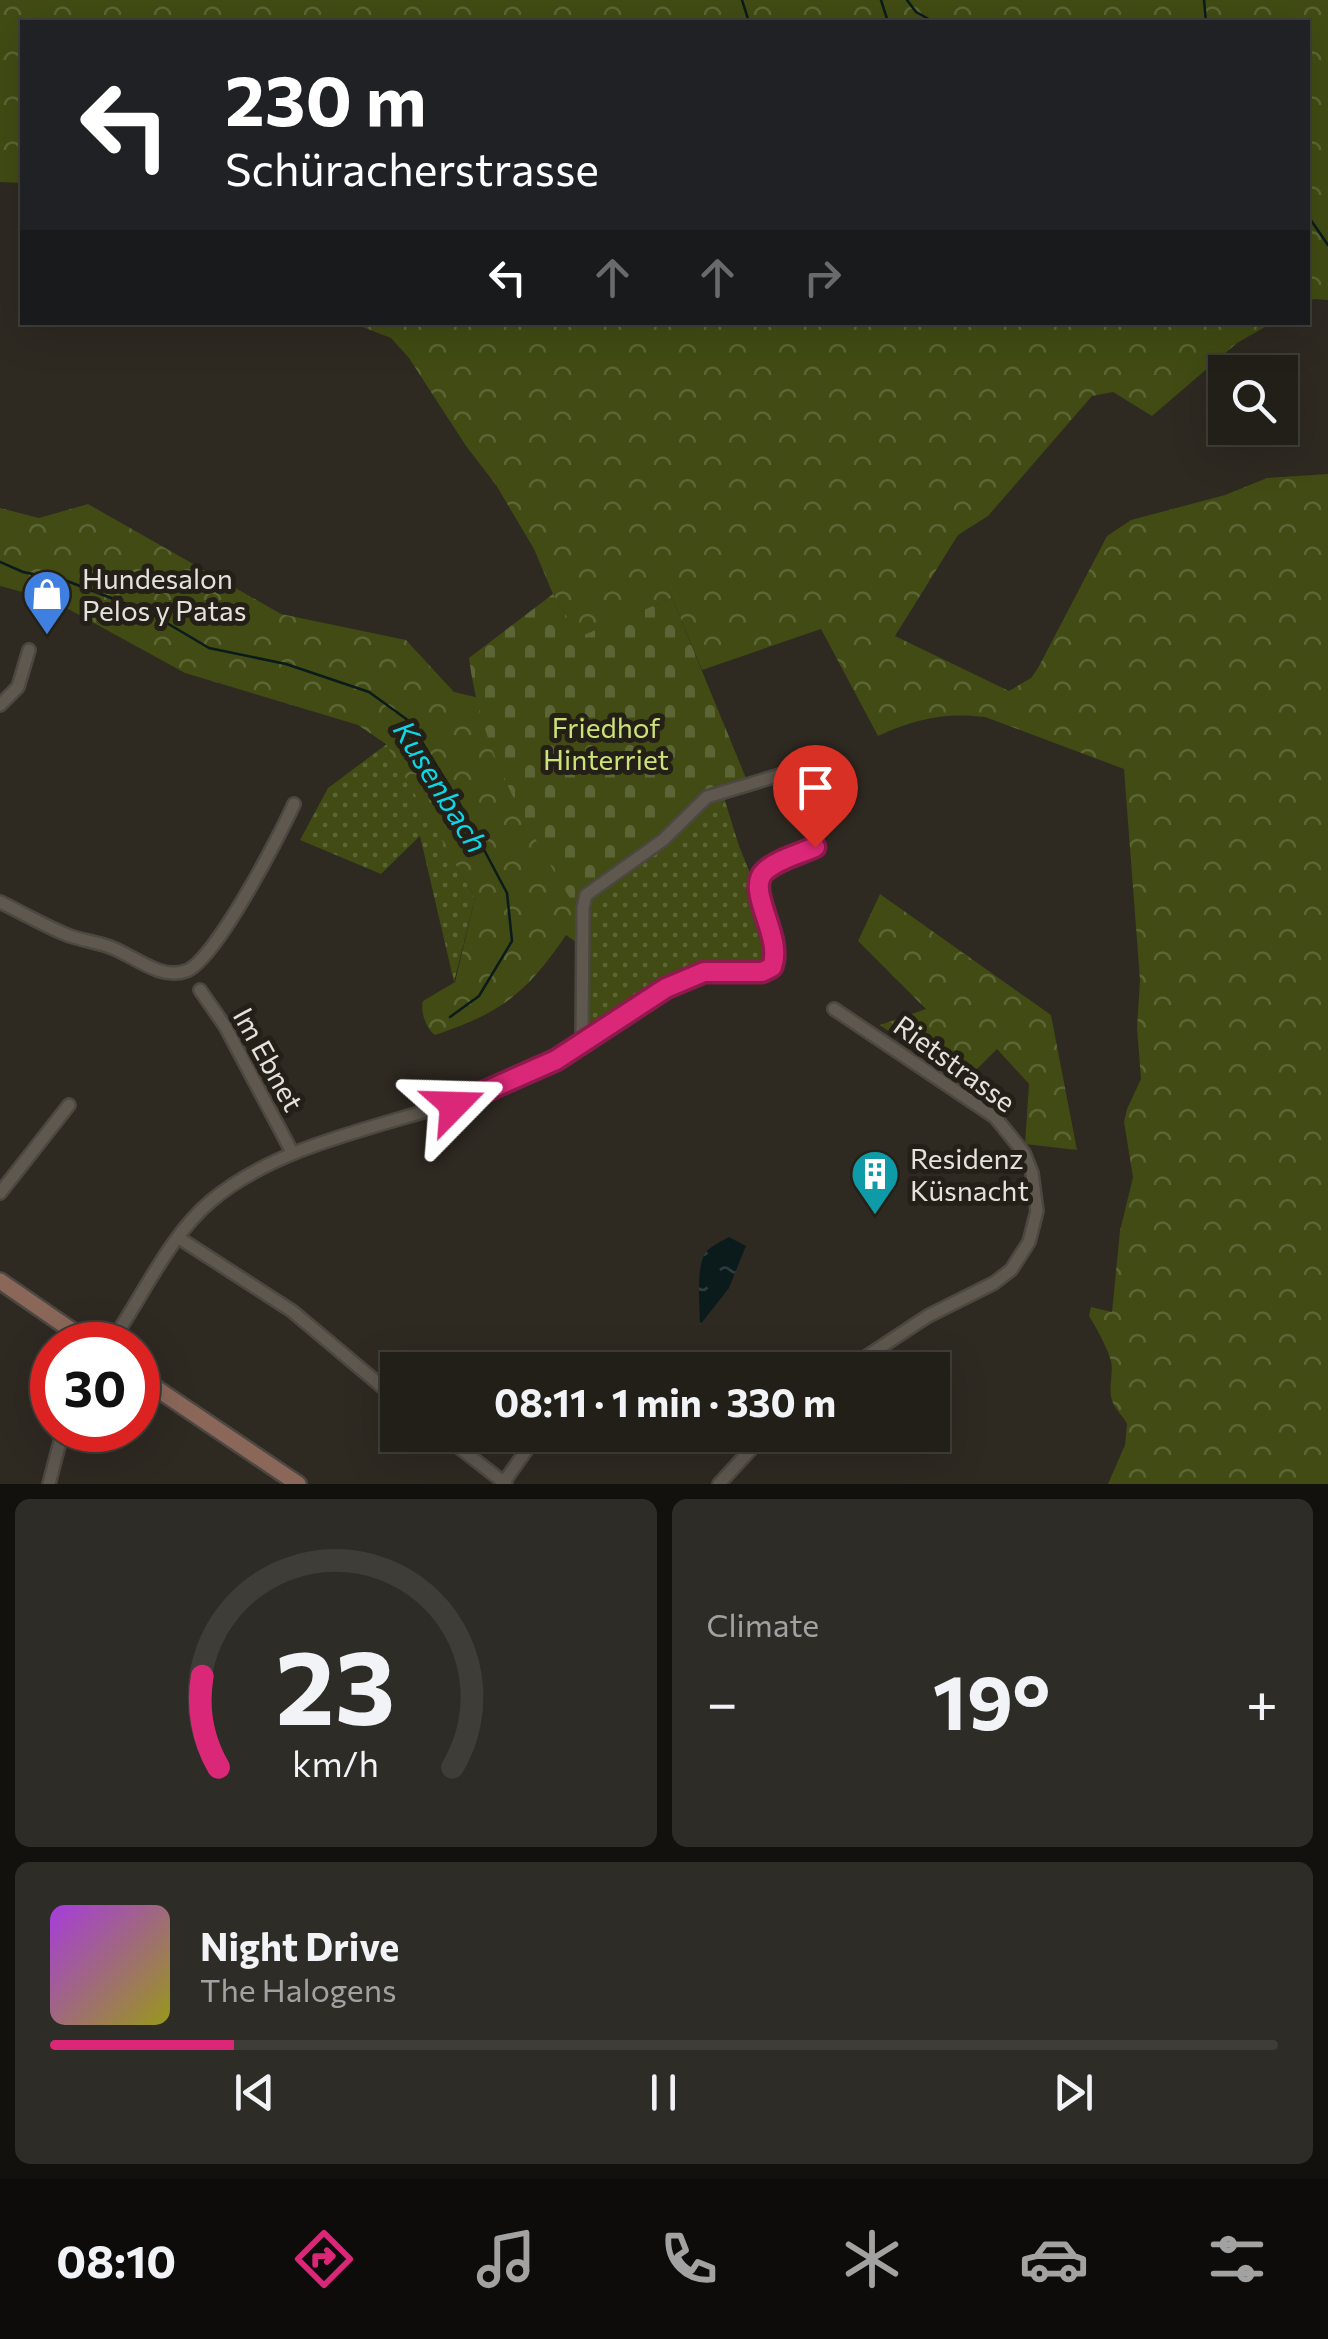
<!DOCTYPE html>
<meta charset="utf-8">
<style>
:root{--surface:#221f19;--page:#2e2c26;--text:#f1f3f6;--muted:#a2a2a2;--line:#3f3d38;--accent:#db2777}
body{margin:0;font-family:Commissioner,sans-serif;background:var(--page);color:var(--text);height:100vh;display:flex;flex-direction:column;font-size:38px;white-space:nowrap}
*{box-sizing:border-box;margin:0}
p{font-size:32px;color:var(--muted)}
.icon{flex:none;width:55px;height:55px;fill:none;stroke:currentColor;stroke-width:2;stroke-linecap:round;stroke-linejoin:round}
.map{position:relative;height:1484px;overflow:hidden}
.sheet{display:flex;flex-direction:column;gap:15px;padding:15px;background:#13110e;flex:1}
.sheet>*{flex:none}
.banner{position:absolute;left:20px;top:20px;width:1290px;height:305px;border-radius:0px;box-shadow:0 10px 40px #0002,0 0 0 2px var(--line);background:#202124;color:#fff;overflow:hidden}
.fabs{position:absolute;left:1208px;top:355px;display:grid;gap:20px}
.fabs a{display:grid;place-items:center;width:90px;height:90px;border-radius:0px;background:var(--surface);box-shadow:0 10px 40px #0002,0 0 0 2px var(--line);font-size:50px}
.speed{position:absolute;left:30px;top:1322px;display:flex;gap:20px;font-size:50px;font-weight:700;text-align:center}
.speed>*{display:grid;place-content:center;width:130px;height:130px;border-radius:50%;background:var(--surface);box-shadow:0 10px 40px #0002,0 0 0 2px var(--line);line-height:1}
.speed .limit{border:15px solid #d22;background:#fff;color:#111}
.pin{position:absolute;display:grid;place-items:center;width:85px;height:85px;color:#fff;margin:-102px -42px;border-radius:50% 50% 50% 0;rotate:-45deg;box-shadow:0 0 10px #0007}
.pin .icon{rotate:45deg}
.me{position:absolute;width:110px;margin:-55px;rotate:68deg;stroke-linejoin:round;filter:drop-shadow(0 0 8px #0008)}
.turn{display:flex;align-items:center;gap:35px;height:210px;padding:0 40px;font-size:45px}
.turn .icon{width:130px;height:130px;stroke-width:2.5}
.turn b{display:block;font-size:70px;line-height:85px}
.lanes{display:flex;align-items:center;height:95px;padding:0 40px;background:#0003;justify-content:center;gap:50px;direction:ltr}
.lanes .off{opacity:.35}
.big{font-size:75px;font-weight:700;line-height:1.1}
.sheet .widget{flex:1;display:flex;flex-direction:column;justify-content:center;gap:15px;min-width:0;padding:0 35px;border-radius:15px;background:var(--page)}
.sheet .dial{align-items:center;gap:0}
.dial svg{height:260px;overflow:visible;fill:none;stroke:var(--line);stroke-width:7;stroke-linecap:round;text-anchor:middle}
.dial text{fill:var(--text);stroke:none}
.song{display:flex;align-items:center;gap:30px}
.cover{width:120px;height:120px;border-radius:15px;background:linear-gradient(135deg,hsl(280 70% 55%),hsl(60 70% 35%))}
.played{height:10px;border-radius:5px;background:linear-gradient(90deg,var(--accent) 15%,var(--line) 15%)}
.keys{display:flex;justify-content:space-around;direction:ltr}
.heat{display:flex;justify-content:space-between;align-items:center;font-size:55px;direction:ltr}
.sheet .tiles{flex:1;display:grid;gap:15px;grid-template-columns:1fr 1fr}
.widget:last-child{grid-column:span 2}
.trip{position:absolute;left:380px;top:1352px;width:570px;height:100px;border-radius:0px;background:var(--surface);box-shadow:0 10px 40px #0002,0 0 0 2px var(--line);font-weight:700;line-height:100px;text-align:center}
.dock{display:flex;height:160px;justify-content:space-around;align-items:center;background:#0e0c0a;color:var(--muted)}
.dock .icon{width:70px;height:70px}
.dock .current{color:var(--accent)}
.dock b{font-size:45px;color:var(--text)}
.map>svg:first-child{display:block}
.grass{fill:url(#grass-dots)}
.forest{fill:url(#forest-crowns)}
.cemetery{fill:url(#cemetery-stones)}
.water{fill:url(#water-ripples)}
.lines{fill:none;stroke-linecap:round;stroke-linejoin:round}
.stream{stroke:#0b1b1c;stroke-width:2.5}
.street-casing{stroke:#4c4741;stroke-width:16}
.secondary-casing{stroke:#4c4741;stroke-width:20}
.street{stroke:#5e584f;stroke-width:11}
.secondary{stroke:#8a6759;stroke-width:15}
.route-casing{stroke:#8e194d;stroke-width:25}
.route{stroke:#db2777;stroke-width:18}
.labels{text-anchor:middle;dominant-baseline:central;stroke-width:10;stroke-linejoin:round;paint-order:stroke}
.poi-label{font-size:28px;fill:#e5e2dd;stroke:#241f17;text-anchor:start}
.park-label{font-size:28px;fill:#cee377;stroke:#241f17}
.street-label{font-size:28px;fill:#e5e2dd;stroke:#241f17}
.water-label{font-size:30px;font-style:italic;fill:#0dd7e6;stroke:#241f17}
</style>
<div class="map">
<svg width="1328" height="1484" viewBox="0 0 1328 1484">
<defs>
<pattern id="grass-dots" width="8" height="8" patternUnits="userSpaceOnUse" patternTransform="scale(2.5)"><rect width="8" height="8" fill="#414b13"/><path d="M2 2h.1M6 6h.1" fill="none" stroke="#5c6535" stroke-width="1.8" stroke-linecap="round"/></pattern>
<pattern id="forest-crowns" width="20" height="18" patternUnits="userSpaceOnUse" patternTransform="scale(2.5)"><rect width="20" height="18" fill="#414b13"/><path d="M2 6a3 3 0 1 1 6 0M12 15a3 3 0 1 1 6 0" fill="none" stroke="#5c6535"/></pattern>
<pattern id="cemetery-stones" width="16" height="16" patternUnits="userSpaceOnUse" patternTransform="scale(2.5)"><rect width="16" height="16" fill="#414b13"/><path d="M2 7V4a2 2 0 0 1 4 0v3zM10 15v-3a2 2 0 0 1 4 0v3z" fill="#5c6535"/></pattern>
<pattern id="water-ripples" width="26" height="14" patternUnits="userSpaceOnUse" patternTransform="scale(2.5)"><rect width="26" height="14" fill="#0b1b1c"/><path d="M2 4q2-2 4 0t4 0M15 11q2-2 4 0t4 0" fill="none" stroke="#2e3c3d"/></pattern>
</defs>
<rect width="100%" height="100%" fill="#2e2921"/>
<g class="grass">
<polygon points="387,744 475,898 454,982 420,836 381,874 300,840 328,788"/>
<polygon points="722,791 739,846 768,917 772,967 735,970 666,988 582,1040 586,895"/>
</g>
<g class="forest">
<polygon points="0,0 1328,0 1328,300 1314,299 1308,302 1308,22 22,22 22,183 0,182"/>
<path d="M352,323H1272L1237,343L1152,416L1113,392L1092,396L988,516L958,535L895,636L1009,691L1031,678L1038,668L1107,536L1131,520L1225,495L1267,478L1328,474V1484H1108L1125,1445L1127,1424C1123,1416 1116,1410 1113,1403C1107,1389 1114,1374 1111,1361C1108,1349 1096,1327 1089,1316L1091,1307L1112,1312L1120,1231L1133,1177L1124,1122L1127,1109L1141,1079L1137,1028L1140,980L1124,769L985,717C946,712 914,719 878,736L821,629L702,670L672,598L579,638L553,594L534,549L496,485L466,446L409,358L391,338Z"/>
<path d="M88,504L281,614L406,640L454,692L513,706L591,890L583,937L576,942L566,935C527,993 501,1013 435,1035C426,1029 420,1011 423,1001L455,982L475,898L386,744L358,725L185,673L52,600L0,586V508L39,518Z"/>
<polygon points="880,894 1051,1015 1077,1150 1025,1144 1029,1084 997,1049 963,1083 880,1025 926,1009 858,941"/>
</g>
<path class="cemetery" d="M553,594L579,637L672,598L748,783L722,791L663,840L591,890L583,907L571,900C525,823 480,748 469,658Z"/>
<path class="water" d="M729,1237L746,1246L729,1288L700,1325C700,1307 695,1264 707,1251C713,1245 722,1241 729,1237Z"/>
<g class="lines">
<g class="stream">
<polyline points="742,0 749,22"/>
<polyline points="881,0 888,22"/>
<polyline points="907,0 916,12 934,22"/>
<polyline points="1204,0 1206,22"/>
<polyline points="1308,216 1328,245"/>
<polyline points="0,562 23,572 67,581 150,613 209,648 286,664 369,692 409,721 457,799 507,893 512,941 479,996 450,1017"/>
</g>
<g class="street-casing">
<g id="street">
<polyline points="0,705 18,687 29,650"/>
<path d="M0,902C23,913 46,927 70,936C82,940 95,942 107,946C131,953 159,981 186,971C215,961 280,835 294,804"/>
<polyline points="200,990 225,1026 292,1152"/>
<polyline points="834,1009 995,1117 1024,1153 1032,1173 1037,1211 1029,1242 1011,1270 994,1283 928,1316 846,1370"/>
<polyline points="582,1040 583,908 586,895 663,840 707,797 823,762"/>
<polyline points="0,1193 69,1105"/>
<polyline points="179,1238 292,1311 398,1400"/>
<path d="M114,1338C143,1295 171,1234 211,1201C288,1136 412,1123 506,1084C565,1059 611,1012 669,986C680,981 693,975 705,972C726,968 752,977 772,967C784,934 744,890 765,871C778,860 800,854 815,847"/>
<polyline points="443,1435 506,1484"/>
<polyline points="504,1482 537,1435"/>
<polyline points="49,1484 63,1430"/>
<polyline points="719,1484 764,1435"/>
</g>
</g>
<g class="secondary-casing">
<g id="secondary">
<polyline points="0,1281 90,1343"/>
<polyline points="89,1345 95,1338 108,1336 120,1345"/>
<polyline points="138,1376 298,1484"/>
</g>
</g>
<use href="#street" class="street"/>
<use href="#secondary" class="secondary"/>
</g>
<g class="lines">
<g class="route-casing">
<path id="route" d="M454,1105L556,1060L666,988L704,972H762L772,967C784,936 744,890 765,871C778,859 800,854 815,847"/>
</g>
<use href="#route" class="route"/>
</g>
<defs>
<g id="shop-pin" transform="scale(2.5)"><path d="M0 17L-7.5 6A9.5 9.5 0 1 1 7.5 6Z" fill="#3f7fe0" stroke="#241f17"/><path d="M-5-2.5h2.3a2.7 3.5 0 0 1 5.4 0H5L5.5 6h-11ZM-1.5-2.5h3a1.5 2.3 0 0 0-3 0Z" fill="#fff"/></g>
<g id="building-pin" transform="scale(2.5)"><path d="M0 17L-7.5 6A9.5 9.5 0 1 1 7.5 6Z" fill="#0f9aa8" stroke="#241f17"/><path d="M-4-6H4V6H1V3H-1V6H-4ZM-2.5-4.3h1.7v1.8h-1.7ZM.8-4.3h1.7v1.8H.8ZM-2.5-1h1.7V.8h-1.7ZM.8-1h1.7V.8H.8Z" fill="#fff"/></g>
</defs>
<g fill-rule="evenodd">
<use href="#shop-pin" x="47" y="594"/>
<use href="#building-pin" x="875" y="1174"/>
</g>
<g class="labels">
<g class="poi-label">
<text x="82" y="578">Hundesalon<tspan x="82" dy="32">Pelos y Patas</tspan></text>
<text x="910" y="1158">Residenz<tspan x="910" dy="32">Küsnacht</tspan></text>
</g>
<g class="park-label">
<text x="606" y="727">Friedhof<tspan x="606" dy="32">Hinterriet</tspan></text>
</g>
<g class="street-label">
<text transform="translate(269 1059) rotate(61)">Im Ebnet</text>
<text transform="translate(955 1063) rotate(36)">Rietstrasse</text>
</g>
<g class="water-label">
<text transform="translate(442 786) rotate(58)">Kusenbach</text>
</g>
</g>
</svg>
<div class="fabs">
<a><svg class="icon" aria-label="search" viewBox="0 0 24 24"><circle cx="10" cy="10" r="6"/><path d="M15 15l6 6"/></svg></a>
</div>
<div class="speed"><div class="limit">30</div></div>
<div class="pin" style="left:815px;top:847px;background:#d93025"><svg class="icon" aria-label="arrive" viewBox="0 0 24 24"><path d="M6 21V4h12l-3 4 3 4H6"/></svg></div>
<svg class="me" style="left:454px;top:1105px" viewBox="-20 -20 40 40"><path d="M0-17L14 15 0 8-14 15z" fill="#db2777" stroke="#fff" stroke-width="4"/></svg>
<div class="trip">08:11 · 1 min · 330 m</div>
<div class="banner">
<div class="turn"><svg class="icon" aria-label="left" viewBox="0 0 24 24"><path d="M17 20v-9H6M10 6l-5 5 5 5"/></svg><div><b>230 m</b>Schüracherstrasse</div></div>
<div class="lanes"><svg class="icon" aria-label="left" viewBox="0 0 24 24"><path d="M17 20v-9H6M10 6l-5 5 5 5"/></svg><svg class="icon off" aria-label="ahead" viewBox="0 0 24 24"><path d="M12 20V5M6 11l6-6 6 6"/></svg><svg class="icon off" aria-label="ahead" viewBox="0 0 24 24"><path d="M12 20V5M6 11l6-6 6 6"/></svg><svg class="icon off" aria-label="right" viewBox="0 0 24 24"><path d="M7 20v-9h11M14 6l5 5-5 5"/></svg></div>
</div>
</div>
<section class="sheet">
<div class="tiles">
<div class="widget dial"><svg viewBox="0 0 100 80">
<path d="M14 69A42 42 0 1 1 86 69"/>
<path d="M14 69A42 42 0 0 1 9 41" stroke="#db2777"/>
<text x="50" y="56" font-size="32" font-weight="700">23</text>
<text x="50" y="72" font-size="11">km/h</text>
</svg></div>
<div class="widget"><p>Climate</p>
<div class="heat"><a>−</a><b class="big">19°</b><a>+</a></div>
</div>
<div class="widget">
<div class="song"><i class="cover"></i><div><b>Night Drive</b><p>The Halogens</p></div></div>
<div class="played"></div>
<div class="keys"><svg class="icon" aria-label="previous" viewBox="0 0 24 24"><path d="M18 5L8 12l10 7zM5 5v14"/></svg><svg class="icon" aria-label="pause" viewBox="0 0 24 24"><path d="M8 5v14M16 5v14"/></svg><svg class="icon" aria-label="next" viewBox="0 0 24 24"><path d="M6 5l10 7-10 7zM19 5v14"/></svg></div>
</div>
</div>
</section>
<nav class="dock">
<b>08:10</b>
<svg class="icon current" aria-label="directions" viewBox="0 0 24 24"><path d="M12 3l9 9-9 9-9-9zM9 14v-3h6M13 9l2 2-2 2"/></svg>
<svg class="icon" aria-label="music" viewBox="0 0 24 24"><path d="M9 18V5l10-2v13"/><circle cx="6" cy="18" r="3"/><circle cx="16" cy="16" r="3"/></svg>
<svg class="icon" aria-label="phone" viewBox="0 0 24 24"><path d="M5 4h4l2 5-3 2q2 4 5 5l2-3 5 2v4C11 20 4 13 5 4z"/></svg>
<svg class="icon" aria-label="climate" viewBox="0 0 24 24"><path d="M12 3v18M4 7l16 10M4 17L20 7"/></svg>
<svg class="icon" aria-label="car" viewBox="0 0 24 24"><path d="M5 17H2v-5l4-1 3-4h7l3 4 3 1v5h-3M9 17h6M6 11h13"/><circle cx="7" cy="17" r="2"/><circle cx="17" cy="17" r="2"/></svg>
<svg class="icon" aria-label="filters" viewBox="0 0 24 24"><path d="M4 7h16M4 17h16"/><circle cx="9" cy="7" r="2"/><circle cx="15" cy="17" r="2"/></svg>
</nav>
